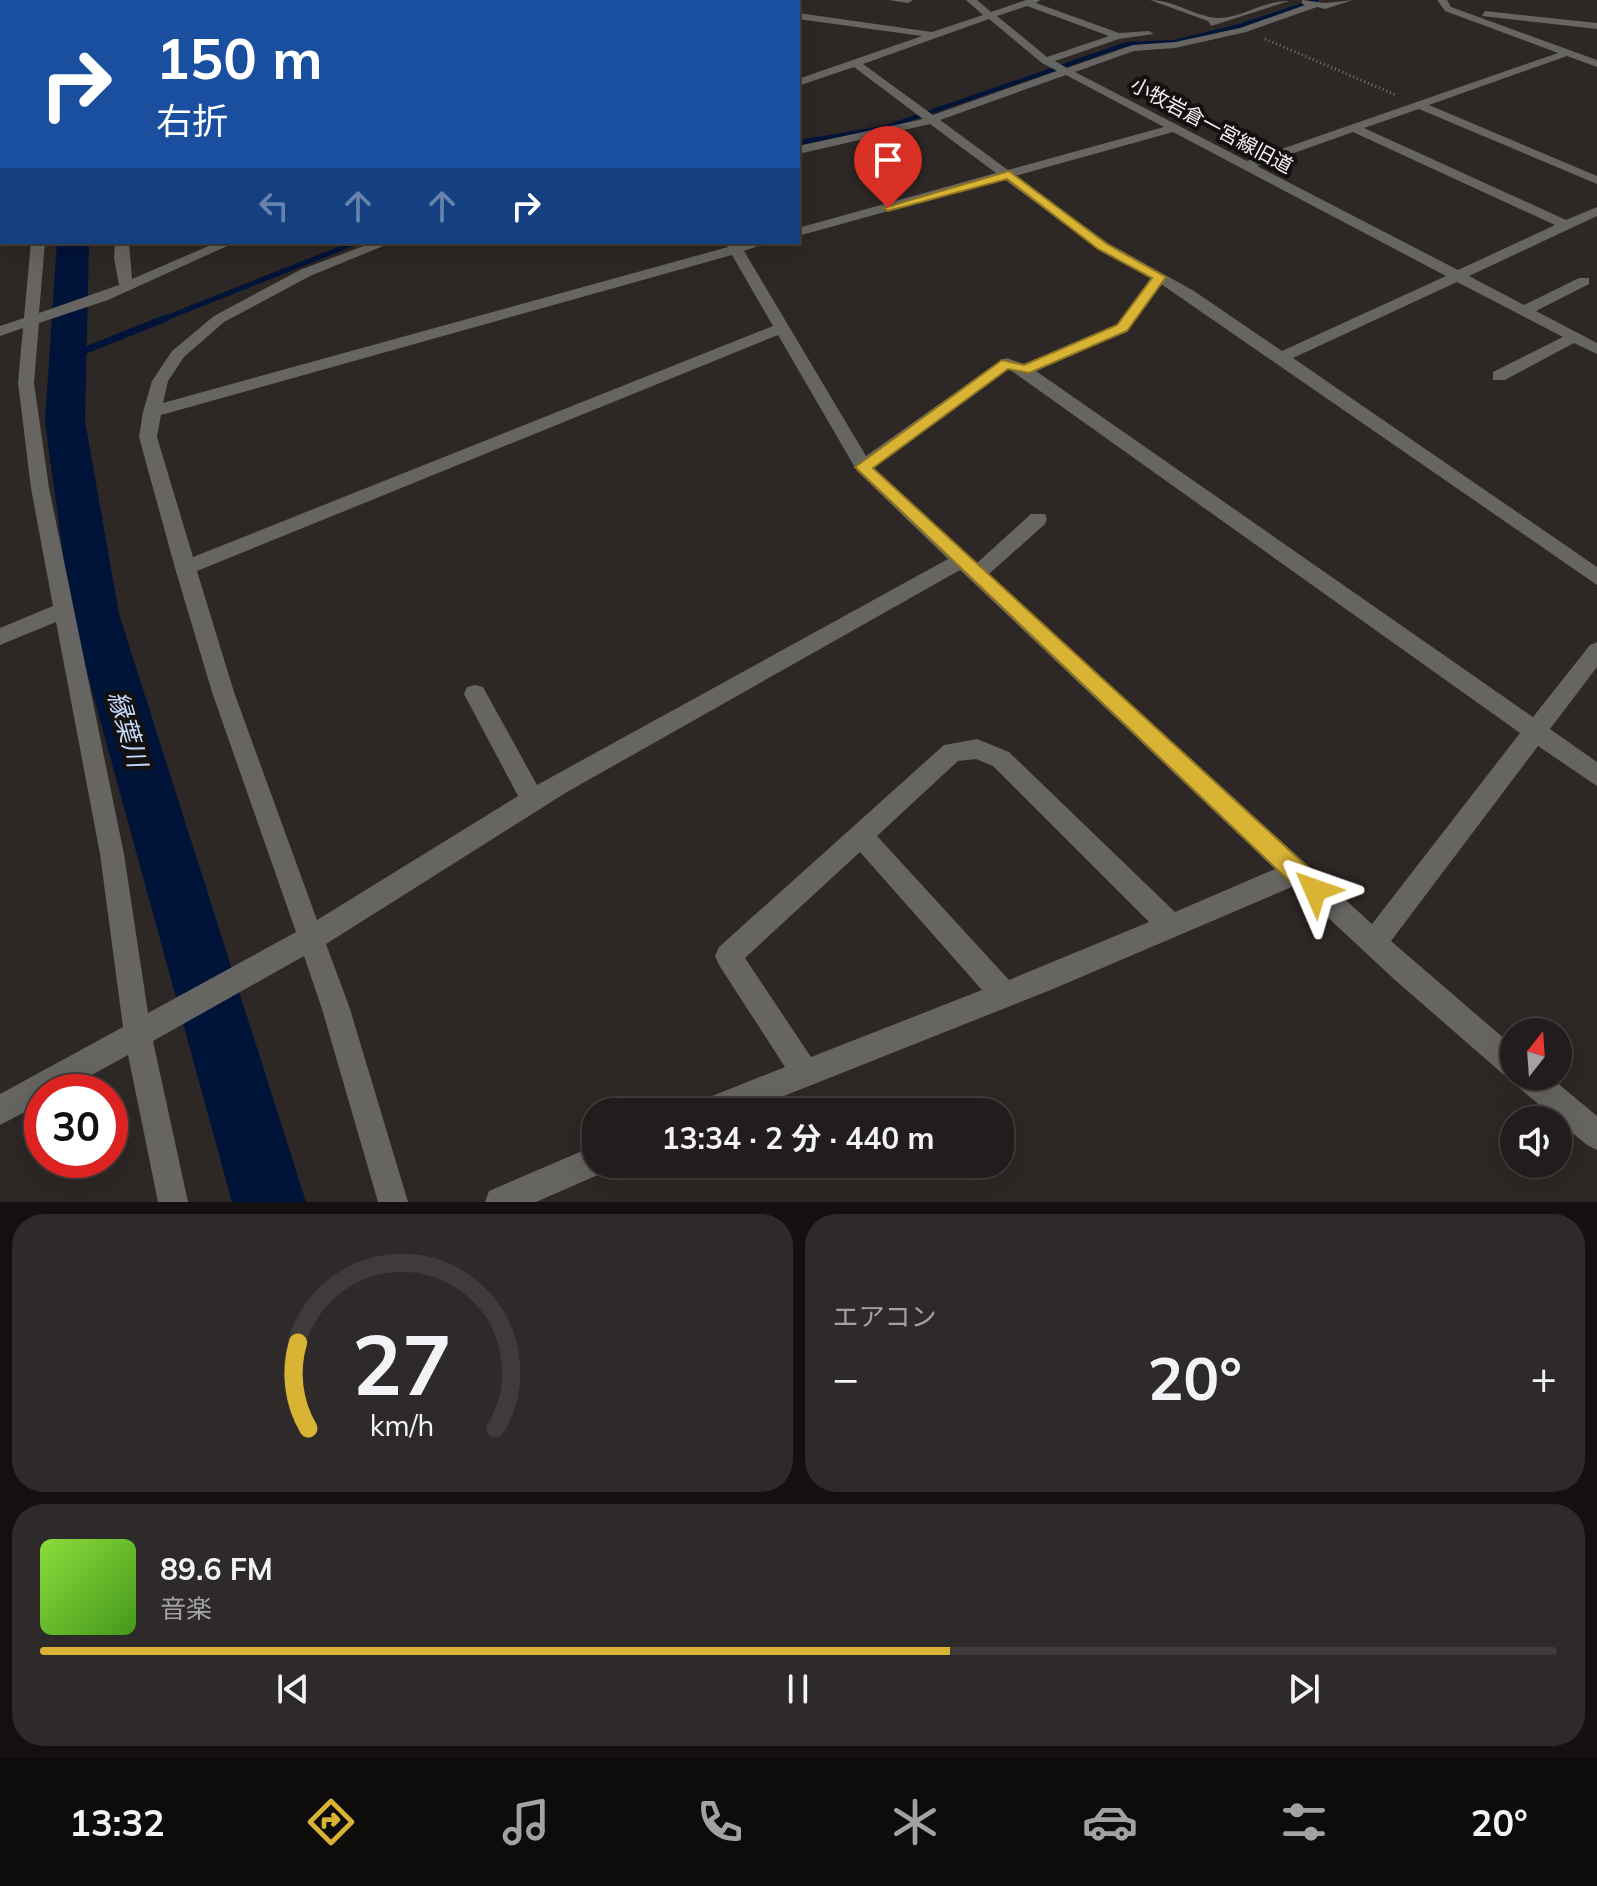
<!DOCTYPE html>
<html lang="ja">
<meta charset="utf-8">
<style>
:root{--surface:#221d1c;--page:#2e2a29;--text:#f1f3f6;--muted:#a2a2a3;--line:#3f3b3b;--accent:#d9b334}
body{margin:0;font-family:Mulish,"Noto Sans JP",sans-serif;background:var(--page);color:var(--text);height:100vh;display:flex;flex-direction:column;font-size:30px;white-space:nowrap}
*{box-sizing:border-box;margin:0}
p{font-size:26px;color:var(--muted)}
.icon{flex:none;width:44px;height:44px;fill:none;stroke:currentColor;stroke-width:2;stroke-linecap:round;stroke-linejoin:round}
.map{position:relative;height:1202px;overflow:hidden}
.panel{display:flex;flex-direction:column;gap:12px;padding:12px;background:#13100f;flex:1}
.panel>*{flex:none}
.banner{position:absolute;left:0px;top:0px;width:800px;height:244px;box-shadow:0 8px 32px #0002,0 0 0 2px var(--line);background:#1a4fa0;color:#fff;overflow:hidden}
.needle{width:52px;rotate:17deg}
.controls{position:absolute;left:1500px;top:1018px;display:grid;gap:16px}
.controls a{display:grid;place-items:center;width:72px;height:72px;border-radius:50%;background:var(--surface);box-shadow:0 8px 32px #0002,0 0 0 2px var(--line);font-size:40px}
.speed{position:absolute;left:24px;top:1074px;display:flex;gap:16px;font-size:40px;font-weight:700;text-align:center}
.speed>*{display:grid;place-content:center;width:104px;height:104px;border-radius:50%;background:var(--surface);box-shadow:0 8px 32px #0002,0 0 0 2px var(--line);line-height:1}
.speed .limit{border:12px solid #d22;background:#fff;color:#111}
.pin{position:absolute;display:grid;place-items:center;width:68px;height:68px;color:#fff;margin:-82px -34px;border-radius:50% 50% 50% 0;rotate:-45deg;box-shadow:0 0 8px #0007}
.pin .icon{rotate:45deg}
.me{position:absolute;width:88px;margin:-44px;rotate:313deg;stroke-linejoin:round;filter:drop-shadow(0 0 6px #0008)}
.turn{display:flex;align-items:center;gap:28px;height:168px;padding:0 24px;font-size:36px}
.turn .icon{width:104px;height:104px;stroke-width:2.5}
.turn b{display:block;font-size:56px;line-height:68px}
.lanes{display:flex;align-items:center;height:76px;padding:0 24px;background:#0003;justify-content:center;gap:40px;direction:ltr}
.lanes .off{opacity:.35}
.big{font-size:60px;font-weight:700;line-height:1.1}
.panel .card{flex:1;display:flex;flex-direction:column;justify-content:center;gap:12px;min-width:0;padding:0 28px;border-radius:32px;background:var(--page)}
.panel .dial{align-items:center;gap:0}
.dial svg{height:208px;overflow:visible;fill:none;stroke:var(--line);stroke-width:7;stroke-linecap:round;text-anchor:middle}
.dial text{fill:var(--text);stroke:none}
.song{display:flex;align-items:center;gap:24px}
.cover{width:96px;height:96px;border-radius:12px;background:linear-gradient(135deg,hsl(90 70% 55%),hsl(100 70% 35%))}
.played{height:8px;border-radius:4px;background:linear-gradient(90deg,var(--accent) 60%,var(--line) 60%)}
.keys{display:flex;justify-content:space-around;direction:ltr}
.heat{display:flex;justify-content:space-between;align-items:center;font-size:44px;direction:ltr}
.panel .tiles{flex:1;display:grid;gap:12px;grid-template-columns:1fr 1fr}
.card:last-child{grid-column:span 2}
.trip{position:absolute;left:582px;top:1098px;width:432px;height:80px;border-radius:32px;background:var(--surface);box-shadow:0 8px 32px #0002,0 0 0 2px var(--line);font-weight:700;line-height:80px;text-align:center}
.dock{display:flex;height:128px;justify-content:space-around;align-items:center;background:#0e0c0b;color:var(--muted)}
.dock .icon{width:56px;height:56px}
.dock .current{color:var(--accent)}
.dock b{font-size:36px;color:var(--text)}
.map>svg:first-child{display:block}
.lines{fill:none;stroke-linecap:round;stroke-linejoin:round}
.stream-far2{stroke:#001339;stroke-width:4}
.stream-far1{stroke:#001339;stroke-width:5}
.stream{stroke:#001339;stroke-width:7}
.river{fill:#001339;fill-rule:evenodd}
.path{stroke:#7a7573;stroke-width:3;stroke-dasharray:1 3;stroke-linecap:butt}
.minor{fill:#666562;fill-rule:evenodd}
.route{fill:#d9b334;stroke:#8d7422;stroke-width:2}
.labels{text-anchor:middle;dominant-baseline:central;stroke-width:8;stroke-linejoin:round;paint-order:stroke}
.far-street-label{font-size:20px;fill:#f4f0ef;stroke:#131110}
.water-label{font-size:26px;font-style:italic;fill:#c1d6f8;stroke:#131110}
</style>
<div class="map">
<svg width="1597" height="1202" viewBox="0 0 1597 1202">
<rect width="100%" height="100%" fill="#2d2725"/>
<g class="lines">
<polyline class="stream-far2" points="807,141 887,127 1127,44 1174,42 1240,26 1317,0"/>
<g class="stream-far1">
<polyline points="798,143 818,139"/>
<polyline points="161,320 357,242"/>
</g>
<polyline class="stream" points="66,358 166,318"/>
<g class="river">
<polygon points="210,0 234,0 209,2"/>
<polygon points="57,242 89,242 85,421 119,614 306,1202 232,1202 71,614 45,421"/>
</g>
<polyline class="path" points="1265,39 1396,95"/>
<g class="minor">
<polygon points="0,0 12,0 0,4"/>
<polygon points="64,0 74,0 63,2"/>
<polygon points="127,0 151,0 153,2 129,2"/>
<polygon points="191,0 203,0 189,2"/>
<polygon points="255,0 267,0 253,2"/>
<polygon points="427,0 445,0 447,2 429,2"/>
<polygon points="530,0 541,0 528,2"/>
<polygon points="702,0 721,0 723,2 704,2"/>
<polygon points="777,0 788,0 775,2"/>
<polygon points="888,0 913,0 908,3"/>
<path d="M966,0H977L991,12L1026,0H1040L1036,3L1119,33L1149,31L1154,34L1119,39L1055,61L1067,68L1133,45L1175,42L1240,28L1305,5L1302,4V0L1325,3L1353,0L1325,9L1317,7L1246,32L1175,48L1134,51L1075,72L1247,161L1558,53L1445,11L1437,0H1447L1451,7L1597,60V67L1567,56L1429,105L1597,176V184L1419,109L1364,128L1566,220L1597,207V216L1469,276L1524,305L1579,278H1589V284L1536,311L1597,343V354L1574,343L1505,380H1493V372L1563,337L1457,282L1293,358L1597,567V585L1161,284L1127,331L1036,371L1533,717L1590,645L1597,642V667L1550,729L1597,762V786L1538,746L1391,941L1514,1047V1076H1549L1597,1116V1150L1587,1145L1517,1086L1514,1079L1504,1075L1395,980L1294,886L1053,989L744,1112H692L697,1102L785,1067L719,965L715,956L719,947L944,745L977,739L1009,752L1175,912L1275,869L960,570L567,792L326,944L350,1009L408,1202H378L322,1009L304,956L153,1041L188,1202H158L128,1055L61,1092H42V1103L0,1125V1094L123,1027L100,854L56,622L0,645V628L53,606L31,488L18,383L23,328L0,336V326L24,318L31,242H45L39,313L119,285L114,258L115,242H129L132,279L218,242H236L108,300L39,323L34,383L49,488L124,854L148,1013L296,932L212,692L175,568L139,437L143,412L152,381L172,351L214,316L300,270L374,242H393L310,276L224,322L184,357L168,381L163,403L728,247L725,242H769L744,251L866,456L1001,360L1007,358L1024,364L1117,325L1151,278L1098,249L1004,179L798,236V228L996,173L930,124L798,154V146L923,119L854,67L798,86V79L922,36L798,19V13L932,32L983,15ZM1027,6L1109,36L1047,57L997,16ZM989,19L1042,63L1057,71L933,115L863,64ZM1066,75L1164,127L1008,170L940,120ZM1173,132L1446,276L1282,351L1194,291L1108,243L1015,176ZM1353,132L1555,225L1458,270L1257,166ZM732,255L773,326L193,557L157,437L161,415ZM778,335L857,471L948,559L537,785L483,687L475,685L467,687L464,694L518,796L317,920L234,692L197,571ZM1009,369L1520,733L1372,924L989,574L1045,524L1047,519L1045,514H1031L977,563L874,468ZM976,759L993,766L1149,922L1009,980L877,836L958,761ZM860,852L982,990L811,1057L745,958Z"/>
<path d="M1150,0C1174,0 1194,16 1217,18C1240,19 1264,0 1289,1L1211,26L1208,21Z"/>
<polygon points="1485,11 1597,23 1597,29 1482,16"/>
<polygon points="2,159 2,167 0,168 0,160"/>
<polygon points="596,1145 596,1164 609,1164 607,1171 536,1202 485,1202 489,1191"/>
</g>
</g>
<polygon class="route" points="1009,171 1107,244 1166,277 1127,331 1029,373 1008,369 873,468 1324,882 1327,890 1324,898 1315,902 1307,898 855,467 1002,360 1024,365 1117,325 1152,278 1098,249 1007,179 888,211 883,208"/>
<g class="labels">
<g class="far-street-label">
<text transform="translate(1212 125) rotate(28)">小牧岩倉一宮線旧道</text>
</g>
<g class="water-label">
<text transform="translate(128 729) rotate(74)">縁葉川</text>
</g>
</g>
</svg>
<div class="controls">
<a><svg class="needle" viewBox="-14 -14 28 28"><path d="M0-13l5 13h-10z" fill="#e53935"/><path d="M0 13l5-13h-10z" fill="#a2a2a3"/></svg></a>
<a><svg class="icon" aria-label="sound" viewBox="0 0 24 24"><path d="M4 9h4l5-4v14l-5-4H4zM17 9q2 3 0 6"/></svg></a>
</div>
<div class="speed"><div class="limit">30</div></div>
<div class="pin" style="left:888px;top:208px;background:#d93025"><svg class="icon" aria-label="arrive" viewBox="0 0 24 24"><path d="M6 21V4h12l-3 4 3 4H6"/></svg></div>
<svg class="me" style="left:1315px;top:890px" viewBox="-20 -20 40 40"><path d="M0-17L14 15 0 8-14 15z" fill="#d9b334" stroke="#fff" stroke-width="4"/></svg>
<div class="trip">13:34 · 2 分 · 440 m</div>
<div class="banner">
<div class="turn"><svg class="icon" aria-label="right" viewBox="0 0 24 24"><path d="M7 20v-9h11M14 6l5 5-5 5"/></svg><div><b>150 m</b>右折</div></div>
<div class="lanes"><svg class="icon off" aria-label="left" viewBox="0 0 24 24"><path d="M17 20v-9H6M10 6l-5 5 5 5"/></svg><svg class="icon off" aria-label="ahead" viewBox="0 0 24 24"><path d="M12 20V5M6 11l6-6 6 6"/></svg><svg class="icon off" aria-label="ahead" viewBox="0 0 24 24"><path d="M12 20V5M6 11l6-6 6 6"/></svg><svg class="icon" aria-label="right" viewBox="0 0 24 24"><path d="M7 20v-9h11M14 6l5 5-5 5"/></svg></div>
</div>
</div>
<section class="panel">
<div class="tiles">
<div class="card dial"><svg viewBox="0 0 100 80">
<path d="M14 69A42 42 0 1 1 86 69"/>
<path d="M14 69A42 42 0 0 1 10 36" stroke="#d9b334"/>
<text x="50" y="56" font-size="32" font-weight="700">27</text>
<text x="50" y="72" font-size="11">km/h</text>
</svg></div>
<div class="card"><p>エアコン</p>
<div class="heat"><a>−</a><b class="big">20°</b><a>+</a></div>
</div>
<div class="card">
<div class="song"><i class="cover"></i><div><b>89.6 FM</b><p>音楽</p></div></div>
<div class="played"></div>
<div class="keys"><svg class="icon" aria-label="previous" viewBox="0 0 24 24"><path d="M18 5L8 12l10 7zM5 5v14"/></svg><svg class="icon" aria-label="pause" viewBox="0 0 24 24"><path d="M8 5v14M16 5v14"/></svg><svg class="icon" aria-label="next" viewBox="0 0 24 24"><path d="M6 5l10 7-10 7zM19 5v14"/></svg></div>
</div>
</div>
</section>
<nav class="dock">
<b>13:32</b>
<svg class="icon current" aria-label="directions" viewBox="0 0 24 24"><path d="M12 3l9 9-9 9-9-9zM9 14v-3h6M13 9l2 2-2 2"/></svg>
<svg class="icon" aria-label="music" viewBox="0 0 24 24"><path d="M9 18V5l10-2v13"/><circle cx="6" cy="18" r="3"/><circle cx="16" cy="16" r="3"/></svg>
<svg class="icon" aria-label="phone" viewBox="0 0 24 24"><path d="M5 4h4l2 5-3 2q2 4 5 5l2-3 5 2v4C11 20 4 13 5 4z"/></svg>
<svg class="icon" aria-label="climate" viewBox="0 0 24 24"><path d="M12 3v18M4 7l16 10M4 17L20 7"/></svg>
<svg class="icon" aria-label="car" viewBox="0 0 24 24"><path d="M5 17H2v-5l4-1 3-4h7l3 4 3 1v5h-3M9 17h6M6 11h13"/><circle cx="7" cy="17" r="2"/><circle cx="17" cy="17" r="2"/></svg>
<svg class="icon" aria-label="filters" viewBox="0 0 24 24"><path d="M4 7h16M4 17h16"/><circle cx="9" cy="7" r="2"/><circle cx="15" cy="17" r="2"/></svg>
<b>20°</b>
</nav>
